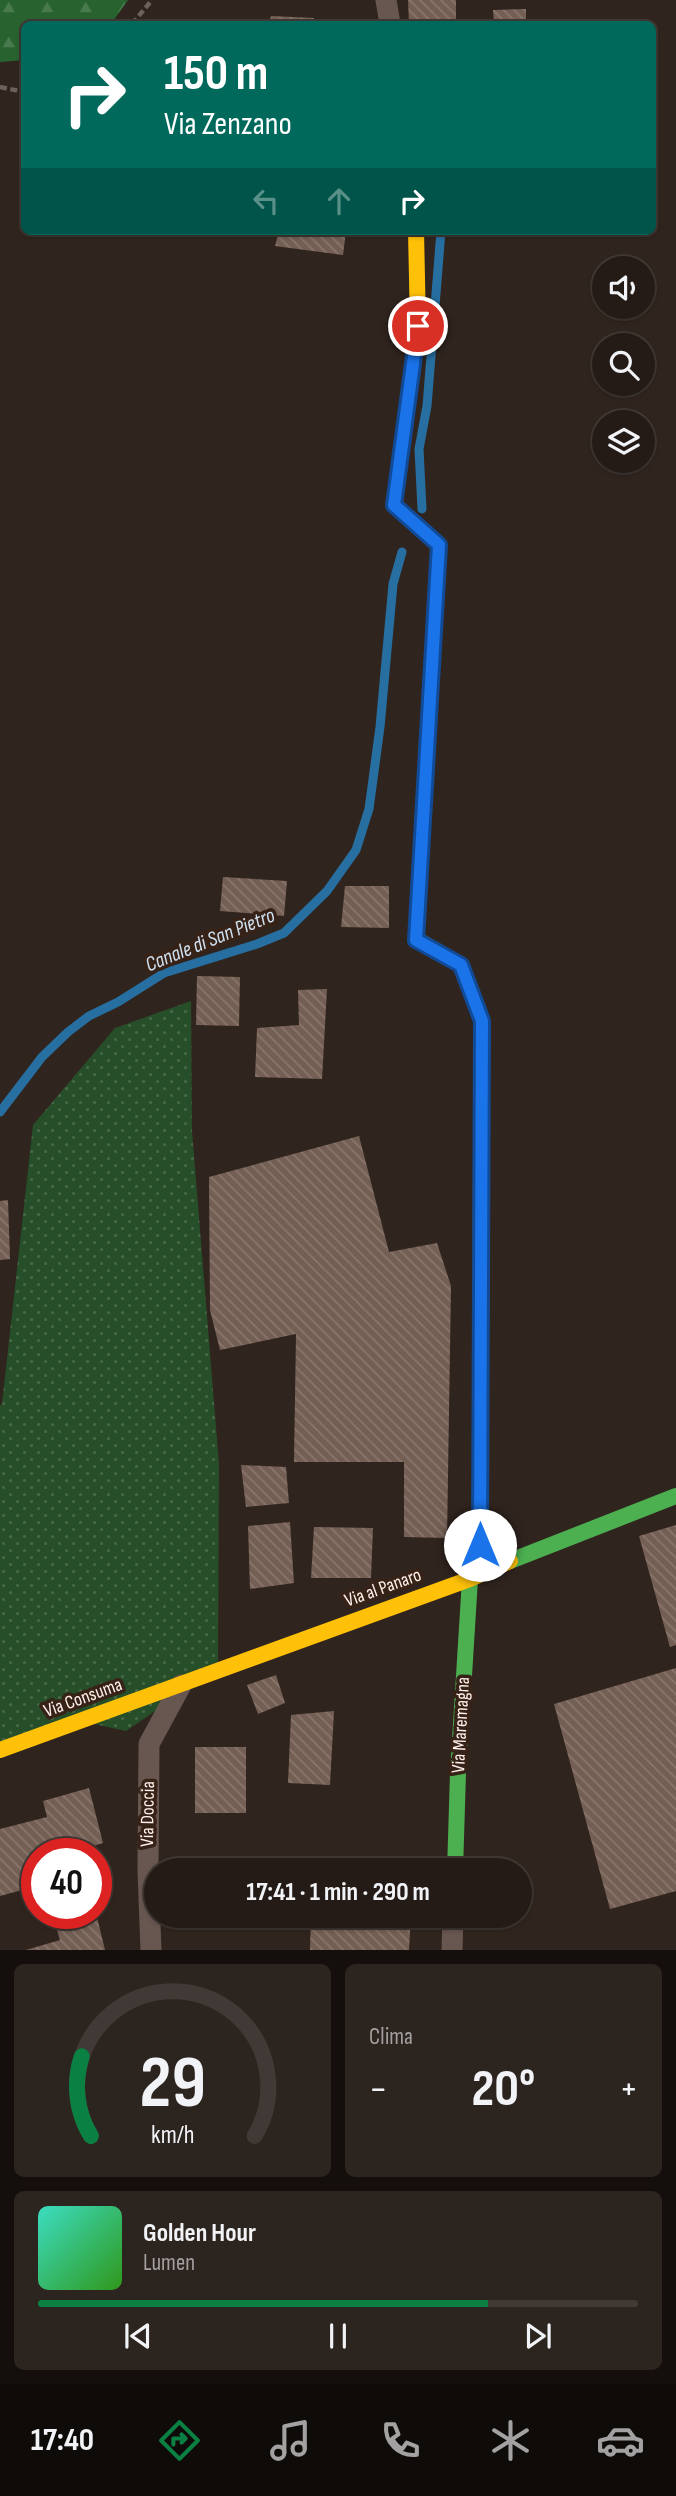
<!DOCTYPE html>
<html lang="it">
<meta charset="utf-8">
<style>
:root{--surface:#241b16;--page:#2c241f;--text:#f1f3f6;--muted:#a3a1a1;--line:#413935;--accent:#0b8043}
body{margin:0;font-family:"Sofia Sans Condensed",sans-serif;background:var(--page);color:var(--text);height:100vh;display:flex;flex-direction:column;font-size:26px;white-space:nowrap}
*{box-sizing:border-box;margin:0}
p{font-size:23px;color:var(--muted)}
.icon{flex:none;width:38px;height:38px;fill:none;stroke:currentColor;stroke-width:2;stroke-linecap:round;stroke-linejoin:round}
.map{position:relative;height:1950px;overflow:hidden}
.side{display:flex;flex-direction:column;gap:14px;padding:14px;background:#140f0c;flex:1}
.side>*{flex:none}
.guide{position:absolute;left:21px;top:21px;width:635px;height:214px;border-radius:10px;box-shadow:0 2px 5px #0004,0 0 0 2px var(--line);background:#00695c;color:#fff;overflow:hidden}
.tools{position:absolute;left:592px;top:256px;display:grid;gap:14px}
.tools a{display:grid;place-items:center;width:63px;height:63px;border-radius:50%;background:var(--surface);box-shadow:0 2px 5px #0004,0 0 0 2px var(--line);font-size:35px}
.speed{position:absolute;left:21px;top:1838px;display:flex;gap:14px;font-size:35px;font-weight:700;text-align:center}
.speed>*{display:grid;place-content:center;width:91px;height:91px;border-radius:50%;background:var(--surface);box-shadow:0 2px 5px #0004,0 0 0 2px var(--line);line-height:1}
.speed .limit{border:10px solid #d22;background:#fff;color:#111}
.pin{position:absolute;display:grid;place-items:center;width:60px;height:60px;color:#fff;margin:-30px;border:4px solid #fff;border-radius:50%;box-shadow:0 2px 7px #0007}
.me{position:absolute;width:77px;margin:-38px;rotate:0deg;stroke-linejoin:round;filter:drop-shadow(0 0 5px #0008)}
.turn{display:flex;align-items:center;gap:24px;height:147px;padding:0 28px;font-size:32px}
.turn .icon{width:91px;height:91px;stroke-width:2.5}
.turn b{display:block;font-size:49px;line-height:60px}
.lanes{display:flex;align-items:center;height:66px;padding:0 28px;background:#0003;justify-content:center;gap:35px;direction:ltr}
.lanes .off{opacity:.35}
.big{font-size:52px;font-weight:700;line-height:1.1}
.side .widget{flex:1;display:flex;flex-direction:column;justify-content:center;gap:10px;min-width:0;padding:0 24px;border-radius:10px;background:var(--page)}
.side .dial{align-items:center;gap:0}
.dial svg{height:182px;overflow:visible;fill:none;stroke:var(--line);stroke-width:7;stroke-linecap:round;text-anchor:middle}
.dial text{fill:var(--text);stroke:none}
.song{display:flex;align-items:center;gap:21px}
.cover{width:84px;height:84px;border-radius:10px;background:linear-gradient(135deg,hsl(170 70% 55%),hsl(110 70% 35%))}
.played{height:7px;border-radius:4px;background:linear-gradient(90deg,var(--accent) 75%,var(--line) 75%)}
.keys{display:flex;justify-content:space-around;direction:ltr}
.heat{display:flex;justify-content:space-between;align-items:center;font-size:38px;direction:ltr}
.side .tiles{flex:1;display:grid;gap:14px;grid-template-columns:1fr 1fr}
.widget:last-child{grid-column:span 2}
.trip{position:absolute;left:144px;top:1858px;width:388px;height:70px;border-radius:35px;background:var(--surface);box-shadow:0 2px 5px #0004,0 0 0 2px var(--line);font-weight:700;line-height:70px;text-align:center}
.tabs{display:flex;height:112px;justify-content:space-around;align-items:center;background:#0e0b09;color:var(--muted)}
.tabs .icon{width:49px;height:49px}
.tabs .on{color:var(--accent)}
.tabs b{font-size:32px;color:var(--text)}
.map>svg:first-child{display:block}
.grass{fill:url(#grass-dots)}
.forest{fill:url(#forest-firs)}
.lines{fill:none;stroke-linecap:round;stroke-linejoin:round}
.stream{stroke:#276fa0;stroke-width:9}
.building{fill:url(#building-back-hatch)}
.path{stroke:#6e605c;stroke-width:4.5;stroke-dasharray:7 3.5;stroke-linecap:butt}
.street{stroke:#685650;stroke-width:21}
.fast{stroke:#4caf50;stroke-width:16}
.slow{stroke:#ffc107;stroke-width:16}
.route-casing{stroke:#114b97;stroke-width:18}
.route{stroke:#1a73e8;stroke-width:12}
.labels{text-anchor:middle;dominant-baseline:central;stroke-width:7;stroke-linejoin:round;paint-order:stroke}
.street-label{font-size:19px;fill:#fff0e9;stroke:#372217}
.water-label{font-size:21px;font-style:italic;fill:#d0e2f2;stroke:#372217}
</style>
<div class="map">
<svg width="676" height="1950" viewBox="0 0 676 1950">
<defs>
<pattern id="grass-dots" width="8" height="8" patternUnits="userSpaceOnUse" patternTransform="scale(1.75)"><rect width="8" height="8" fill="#264e28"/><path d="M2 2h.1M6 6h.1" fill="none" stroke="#476847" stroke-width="1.8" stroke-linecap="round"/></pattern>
<pattern id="forest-firs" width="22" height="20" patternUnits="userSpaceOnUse" patternTransform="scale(1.75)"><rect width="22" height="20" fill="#28632f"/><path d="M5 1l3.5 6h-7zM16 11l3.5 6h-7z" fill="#487a4d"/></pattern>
<pattern id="building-back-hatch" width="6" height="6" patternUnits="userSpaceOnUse" patternTransform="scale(1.75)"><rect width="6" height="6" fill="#745f54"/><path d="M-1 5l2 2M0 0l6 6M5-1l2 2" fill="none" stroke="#89766d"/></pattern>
</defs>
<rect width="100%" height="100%" fill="#30241e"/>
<polygon class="grass" points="191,1001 192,1131 219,1464 218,1668 126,1731 85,1722 0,1752 0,1405 2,1404 33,1125 115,1028"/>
<polygon class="forest" points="0,0 128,0 111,24 24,24 24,60 0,62"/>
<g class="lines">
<g class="stream">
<polyline points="422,509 419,449 427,406 441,231"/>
<polyline points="0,1112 42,1057 68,1032 89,1016 118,1002 164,973 257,944 284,933 327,891 356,850 369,809 380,727 393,584 402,552"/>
</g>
</g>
<g class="building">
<polygon points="408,0 456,0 456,24 409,24"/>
<polygon points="526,9 526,24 494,24 493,10"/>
<polygon points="271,16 314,18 313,24 269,24"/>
<polygon points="279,231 346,231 343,255 275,246"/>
<polygon points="223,877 287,881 284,916 220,911"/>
<polygon points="345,886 389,886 389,928 341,927"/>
<polygon points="197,976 240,977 239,1026 196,1025"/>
<polygon points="327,989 322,1079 255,1077 257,1028 299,1025 298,990"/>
<polygon points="359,1136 389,1252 437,1243 451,1286 447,1538 404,1537 404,1462 294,1462 296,1334 220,1350 210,1310 209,1177"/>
<polygon points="8,1200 10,1259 0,1260 0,1201"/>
<polygon points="241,1465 286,1467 289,1503 246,1507"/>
<polygon points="290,1522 294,1583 250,1589 248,1526"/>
<polygon points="676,1525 676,1645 670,1647 639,1536"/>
<polygon points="314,1527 373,1528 371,1578 311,1578"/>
<polygon points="676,1668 676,1891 610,1909 554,1704"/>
<polygon points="276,1675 285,1703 258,1714 247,1685"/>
<polygon points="334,1711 330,1785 288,1783 291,1715"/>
<rect x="195" y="1747" width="51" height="66"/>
<polygon points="89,1788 103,1843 71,1853 37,1853 37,1886 0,1896 0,1829 47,1817 43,1801"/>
<polygon points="332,1857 413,1863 413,1871 330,1871"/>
<polygon points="69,1913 96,1913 105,1950 26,1950 60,1940 53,1917"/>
<polygon points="311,1916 411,1916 409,1950 310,1950"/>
</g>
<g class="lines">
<g class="path">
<polyline points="132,24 152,0"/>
<polyline points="0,87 24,92"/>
</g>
<g class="street">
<polyline points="386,0 390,24"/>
<polyline points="151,1950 148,1871 149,1744 181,1685"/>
<polyline points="452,1950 453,1916"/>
</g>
<g class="fast">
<polyline points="433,648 416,939 461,965 482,1021 481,1166"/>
<polyline points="510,1561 676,1496"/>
<polyline points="455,1871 458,1773 470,1579"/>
</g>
<g class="slow">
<polyline points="416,231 418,326 394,505 439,545 433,648"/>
<polyline points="480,1573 481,1166"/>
<polyline points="0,1750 470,1579 510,1561"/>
</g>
</g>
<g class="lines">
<g class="route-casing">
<polyline id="route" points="418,326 394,505 439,545 416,940 461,965 482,1021 480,1545"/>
</g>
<use href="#route" class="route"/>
</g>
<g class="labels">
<g class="street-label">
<text transform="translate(383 1588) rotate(-20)">Via al Panaro</text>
<text transform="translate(83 1698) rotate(-20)">Via Consuma</text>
<text transform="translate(461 1725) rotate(-87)">Via Maremagna</text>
<text transform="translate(148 1814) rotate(-89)">Via Doccia</text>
</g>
<g class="water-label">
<text transform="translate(210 940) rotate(-22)">Canale di San Pietro</text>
</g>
</g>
</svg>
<div class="tools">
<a><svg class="icon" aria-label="sound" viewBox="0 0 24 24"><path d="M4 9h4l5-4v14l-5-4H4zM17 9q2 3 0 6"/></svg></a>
<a><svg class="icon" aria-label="search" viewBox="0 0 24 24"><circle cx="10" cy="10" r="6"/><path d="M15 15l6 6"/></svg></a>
<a><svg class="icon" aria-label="layers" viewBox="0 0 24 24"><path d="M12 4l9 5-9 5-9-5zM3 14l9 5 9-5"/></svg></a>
</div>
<div class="speed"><div class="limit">40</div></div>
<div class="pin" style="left:418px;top:326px;background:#d93025"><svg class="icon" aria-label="arrive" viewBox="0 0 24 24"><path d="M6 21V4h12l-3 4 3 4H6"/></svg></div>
<svg class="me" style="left:480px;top:1545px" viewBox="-20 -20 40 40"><circle r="19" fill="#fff"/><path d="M0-13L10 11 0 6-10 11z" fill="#1a73e8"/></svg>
<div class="trip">17:41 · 1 min · 290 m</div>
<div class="guide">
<div class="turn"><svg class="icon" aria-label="right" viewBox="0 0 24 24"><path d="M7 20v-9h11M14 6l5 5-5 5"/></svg><div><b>150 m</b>Via Zenzano</div></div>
<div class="lanes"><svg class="icon off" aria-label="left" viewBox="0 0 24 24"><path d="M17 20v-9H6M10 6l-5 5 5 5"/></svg><svg class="icon off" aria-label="ahead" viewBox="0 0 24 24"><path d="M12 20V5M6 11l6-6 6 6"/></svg><svg class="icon" aria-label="right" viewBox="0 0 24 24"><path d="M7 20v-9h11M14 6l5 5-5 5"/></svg></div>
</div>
</div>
<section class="side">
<div class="tiles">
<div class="widget dial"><svg viewBox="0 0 100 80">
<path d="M14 69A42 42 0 1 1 86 69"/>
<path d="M14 69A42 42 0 0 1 10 34" stroke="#0b8043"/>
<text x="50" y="56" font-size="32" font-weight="700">29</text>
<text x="50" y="72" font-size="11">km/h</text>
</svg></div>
<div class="widget"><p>Clima</p>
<div class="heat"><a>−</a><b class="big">20°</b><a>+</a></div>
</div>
<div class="widget">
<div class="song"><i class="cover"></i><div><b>Golden Hour</b><p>Lumen</p></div></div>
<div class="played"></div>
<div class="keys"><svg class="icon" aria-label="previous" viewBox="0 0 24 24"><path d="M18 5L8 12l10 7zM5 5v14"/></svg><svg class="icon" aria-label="pause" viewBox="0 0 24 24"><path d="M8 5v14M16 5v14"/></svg><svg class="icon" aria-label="next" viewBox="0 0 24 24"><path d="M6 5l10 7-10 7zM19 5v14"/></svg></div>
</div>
</div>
</section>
<nav class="tabs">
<b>17:40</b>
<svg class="icon on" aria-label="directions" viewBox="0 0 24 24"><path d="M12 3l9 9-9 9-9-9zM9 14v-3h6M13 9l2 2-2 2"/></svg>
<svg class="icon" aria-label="music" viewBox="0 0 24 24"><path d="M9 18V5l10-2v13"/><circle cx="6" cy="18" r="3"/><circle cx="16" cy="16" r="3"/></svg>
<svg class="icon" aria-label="phone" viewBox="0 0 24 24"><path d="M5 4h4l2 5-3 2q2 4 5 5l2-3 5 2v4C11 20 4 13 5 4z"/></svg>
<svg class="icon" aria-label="climate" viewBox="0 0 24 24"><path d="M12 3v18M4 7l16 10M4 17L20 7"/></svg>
<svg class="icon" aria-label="car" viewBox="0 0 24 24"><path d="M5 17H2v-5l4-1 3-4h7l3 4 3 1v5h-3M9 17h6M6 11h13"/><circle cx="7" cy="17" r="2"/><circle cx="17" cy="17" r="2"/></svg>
</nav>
